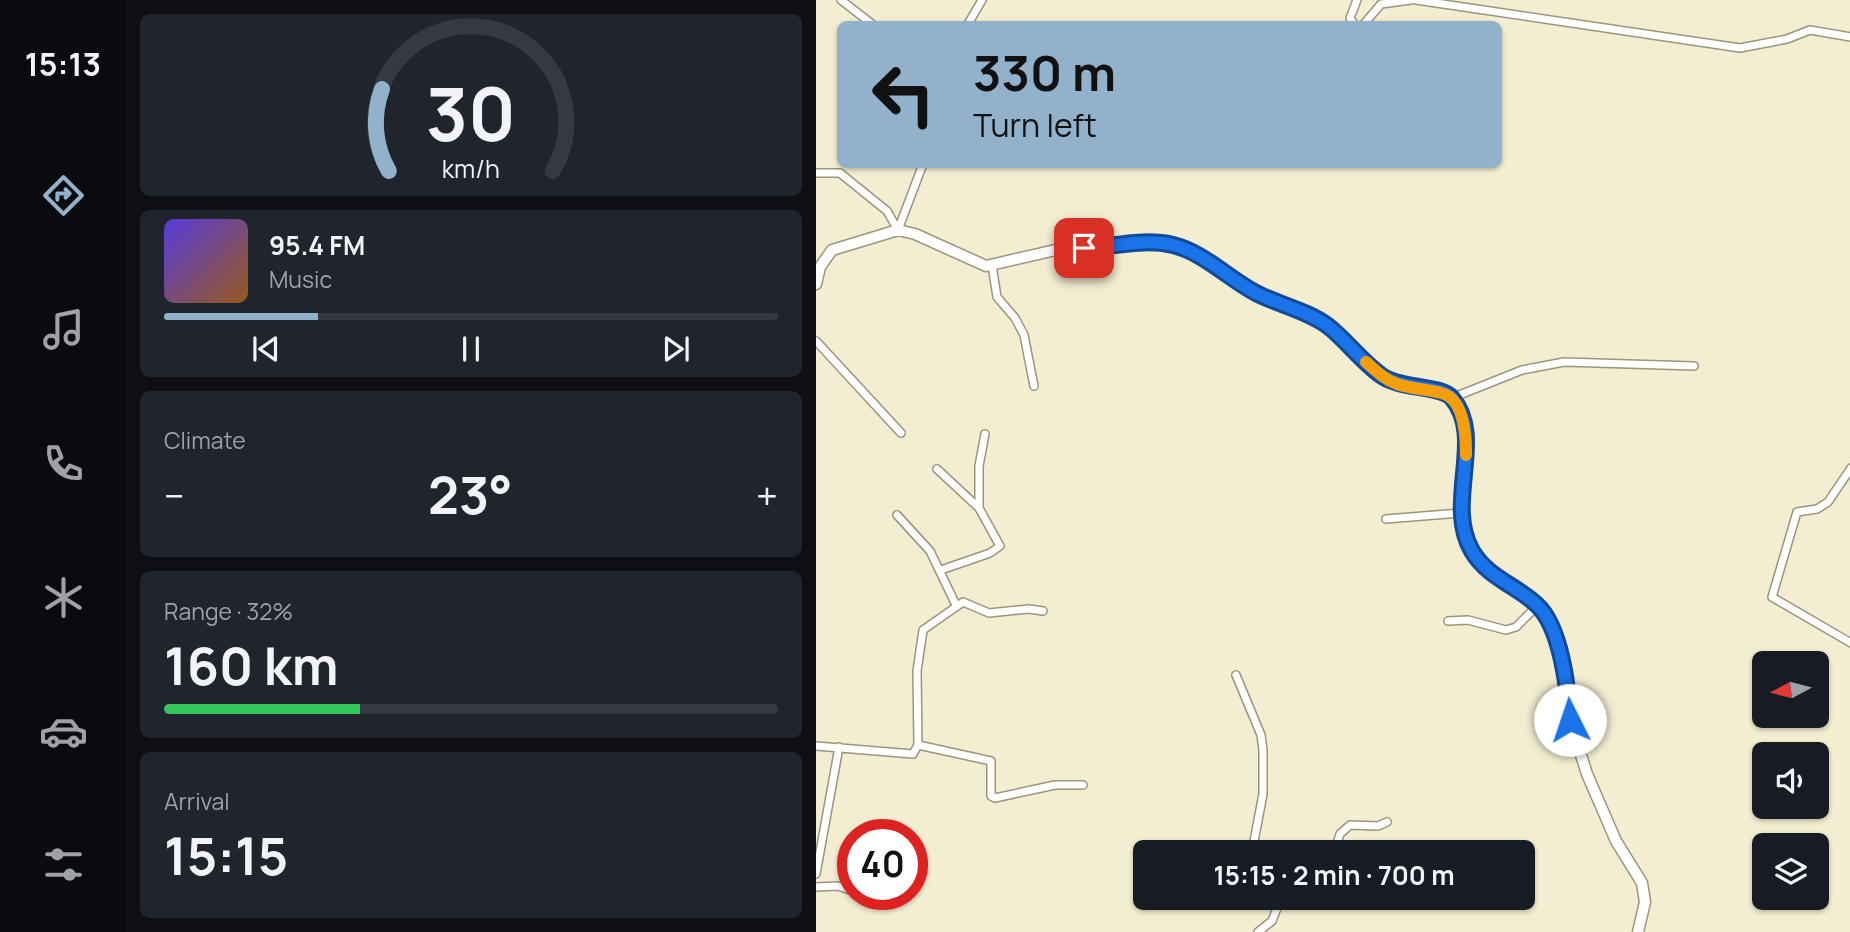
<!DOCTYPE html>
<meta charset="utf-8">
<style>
:root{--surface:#171b24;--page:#20242c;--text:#f1f3f6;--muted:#9ea1a6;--line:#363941;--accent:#92b2cb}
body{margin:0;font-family:Manrope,sans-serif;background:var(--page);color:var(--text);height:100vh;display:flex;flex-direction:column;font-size:26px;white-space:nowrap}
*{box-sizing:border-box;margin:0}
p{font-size:23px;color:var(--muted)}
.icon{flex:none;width:38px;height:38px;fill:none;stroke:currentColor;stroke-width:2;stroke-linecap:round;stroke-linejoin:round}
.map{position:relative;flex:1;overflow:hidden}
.side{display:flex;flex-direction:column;gap:14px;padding:14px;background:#0d0f14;width:690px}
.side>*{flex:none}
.guide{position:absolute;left:21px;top:21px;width:665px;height:147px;border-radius:10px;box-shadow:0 2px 5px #0004;background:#92b2cb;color:#111;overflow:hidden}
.needle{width:46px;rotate:263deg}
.buttons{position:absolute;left:936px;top:651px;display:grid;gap:14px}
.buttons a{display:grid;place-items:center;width:77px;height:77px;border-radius:10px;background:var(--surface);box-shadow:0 2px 5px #0004;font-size:35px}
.speed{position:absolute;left:21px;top:819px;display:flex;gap:14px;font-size:35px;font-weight:700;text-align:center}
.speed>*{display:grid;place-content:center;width:91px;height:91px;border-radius:50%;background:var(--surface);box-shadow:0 2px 5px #0004;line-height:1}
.speed .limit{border:10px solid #d22;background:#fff;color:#111}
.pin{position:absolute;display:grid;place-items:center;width:60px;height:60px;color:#fff;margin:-30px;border-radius:14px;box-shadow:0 4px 10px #0006}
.me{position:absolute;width:77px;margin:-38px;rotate:356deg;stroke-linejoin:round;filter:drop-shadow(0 0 5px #0008)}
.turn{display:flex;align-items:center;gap:24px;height:147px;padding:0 21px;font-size:32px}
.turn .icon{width:91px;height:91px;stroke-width:2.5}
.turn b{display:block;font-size:49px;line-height:60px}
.big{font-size:52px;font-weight:700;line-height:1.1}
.side .widget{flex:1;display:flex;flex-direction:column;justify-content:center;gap:10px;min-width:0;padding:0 24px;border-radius:10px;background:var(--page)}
.side .dial{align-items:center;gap:0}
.dial svg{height:182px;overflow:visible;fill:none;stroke:var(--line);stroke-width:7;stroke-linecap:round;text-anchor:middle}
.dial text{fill:var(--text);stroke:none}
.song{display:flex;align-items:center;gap:21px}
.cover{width:84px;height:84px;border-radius:10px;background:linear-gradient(135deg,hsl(250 70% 55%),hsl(30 70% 35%))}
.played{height:7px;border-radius:4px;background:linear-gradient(90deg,var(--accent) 25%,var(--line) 25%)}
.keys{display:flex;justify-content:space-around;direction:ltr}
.heat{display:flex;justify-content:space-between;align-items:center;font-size:38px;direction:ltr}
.charge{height:10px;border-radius:5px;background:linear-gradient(90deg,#34c759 32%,var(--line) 0)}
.trip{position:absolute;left:317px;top:840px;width:402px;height:70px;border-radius:10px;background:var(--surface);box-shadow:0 2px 5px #0004;font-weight:700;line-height:70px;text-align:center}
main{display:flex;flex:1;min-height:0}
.menu{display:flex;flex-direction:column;width:126px;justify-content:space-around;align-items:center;background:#090b0e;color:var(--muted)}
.menu .icon{width:49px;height:49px}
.menu .active{color:var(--accent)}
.menu b{font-size:32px;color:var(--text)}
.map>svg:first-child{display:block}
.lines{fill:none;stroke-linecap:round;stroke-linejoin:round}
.street-casing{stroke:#9b957c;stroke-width:10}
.secondary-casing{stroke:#9b957c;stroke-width:13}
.street{stroke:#fff;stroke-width:7}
.secondary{stroke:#fff;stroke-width:10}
.route-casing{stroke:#114b97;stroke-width:18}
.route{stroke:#1a73e8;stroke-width:12}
.slow{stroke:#f59e0b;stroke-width:12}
</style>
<main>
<nav class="menu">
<b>15:13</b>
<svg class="icon active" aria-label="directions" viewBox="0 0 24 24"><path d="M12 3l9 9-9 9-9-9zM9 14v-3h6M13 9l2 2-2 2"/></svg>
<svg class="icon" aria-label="music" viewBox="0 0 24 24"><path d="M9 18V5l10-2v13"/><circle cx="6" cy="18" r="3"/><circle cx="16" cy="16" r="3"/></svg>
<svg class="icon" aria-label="phone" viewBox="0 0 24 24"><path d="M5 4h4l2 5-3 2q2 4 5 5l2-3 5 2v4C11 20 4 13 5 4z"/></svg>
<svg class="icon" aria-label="climate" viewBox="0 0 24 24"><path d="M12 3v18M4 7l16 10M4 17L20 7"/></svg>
<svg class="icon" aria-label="car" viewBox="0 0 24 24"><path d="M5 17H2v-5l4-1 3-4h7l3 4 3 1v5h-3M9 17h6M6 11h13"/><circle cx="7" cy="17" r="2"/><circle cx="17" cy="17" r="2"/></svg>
<svg class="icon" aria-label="filters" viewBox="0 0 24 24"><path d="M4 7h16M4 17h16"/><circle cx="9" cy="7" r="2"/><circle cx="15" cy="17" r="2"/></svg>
</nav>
<section class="side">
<div class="widget dial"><svg viewBox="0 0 100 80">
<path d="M14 69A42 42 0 1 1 86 69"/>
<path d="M14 69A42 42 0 0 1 11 33" stroke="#92b2cb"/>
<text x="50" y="56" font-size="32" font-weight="700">30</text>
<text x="50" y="72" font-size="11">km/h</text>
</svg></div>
<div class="widget">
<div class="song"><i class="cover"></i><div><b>95.4 FM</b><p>Music</p></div></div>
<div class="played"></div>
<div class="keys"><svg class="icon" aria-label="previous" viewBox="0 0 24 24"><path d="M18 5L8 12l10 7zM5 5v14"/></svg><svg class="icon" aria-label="pause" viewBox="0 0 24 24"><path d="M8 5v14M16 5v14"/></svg><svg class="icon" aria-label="next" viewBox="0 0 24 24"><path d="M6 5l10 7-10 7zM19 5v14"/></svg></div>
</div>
<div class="widget"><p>Climate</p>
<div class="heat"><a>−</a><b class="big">23°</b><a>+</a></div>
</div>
<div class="widget"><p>Range · 32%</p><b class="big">160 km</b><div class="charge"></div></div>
<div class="widget"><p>Arrival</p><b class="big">15:15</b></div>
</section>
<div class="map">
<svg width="1035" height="932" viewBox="0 0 1035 932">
<rect width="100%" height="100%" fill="#f3edd2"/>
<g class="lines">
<g class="street-casing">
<g id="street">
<polyline points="25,0 56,24"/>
<polyline points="600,0 924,48 971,39 994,30 1035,37"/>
<polyline points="152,24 166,0"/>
<polyline points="538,24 534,18 541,0"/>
<polyline points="548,24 565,4 595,0"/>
<polyline points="0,173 24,173 71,211 82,230"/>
<polyline points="82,230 107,164"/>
<polyline points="176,265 181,297 199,318 208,335 218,386"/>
<polyline points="0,341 85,433"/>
<polyline points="636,398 706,370 748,362 878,366"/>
<polyline points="1035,468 1012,502 1001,509 981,512 956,597 1035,643"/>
<polyline points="121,469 163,508 184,546 174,553 125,570"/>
<polyline points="163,508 163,466 169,434"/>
<polyline points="81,515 114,551 140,605"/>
<polyline points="570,519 644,513"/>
<polyline points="632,621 652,620 690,630 700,627 722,605"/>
<polyline points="420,675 445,735 447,750 447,794 436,852"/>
<polyline points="102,745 175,761 175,796 179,798 239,785 267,785"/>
<polyline points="0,746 97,754 102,745 101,671 107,630 147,602 173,613 213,609 227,611"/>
<polyline points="518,852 524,834 534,825 562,826 571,822"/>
<polyline points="0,874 23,747"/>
<polyline points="0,887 22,886 37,891"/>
<polyline points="46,894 72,901"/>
<polyline points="442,932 456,921 465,898"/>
</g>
</g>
<g class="secondary-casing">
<polyline id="secondary" points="0,284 4,267 16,250 82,230 99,234 170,266 248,248 289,247 311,241 354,245 371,249 442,294 485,311 512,326 567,377 583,385 628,393 636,398 649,428 644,513 650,540 659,556 686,583 722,605 737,634 750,668 754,720 771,774 800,841 826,883 829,902 822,932"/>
</g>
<use href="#street" class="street"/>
<use href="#secondary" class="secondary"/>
</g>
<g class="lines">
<g class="route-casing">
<path id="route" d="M268,248C299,247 327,238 357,245C387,252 413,279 440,293C463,305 490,310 512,326C531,341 546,362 566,376C584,389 625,385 636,398C670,438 628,503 656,551C672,578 700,585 721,605C745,627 752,689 754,720"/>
</g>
<use href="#route" class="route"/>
<path class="slow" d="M550,362C560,371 568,379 581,384C595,389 611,389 625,393C648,398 650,436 650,455"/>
</g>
</svg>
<div class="buttons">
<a><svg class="needle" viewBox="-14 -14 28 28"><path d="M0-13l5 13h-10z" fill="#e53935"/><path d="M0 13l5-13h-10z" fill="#9ea1a6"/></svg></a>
<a><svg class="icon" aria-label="sound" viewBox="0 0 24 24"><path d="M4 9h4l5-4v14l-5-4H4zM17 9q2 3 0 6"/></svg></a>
<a><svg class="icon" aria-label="layers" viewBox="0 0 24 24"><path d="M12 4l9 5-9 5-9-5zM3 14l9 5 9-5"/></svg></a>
</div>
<div class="speed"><div class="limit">40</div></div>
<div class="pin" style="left:268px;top:248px;background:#d93025"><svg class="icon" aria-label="arrive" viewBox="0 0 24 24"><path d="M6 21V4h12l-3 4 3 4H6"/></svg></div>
<svg class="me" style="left:754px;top:720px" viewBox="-20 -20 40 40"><circle r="19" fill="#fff"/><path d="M0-13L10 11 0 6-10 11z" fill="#1a73e8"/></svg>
<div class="trip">15:15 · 2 min · 700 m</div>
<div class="guide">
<div class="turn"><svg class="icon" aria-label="left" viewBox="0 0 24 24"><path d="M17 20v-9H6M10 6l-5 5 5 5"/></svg><div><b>330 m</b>Turn left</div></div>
</div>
</div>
</main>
